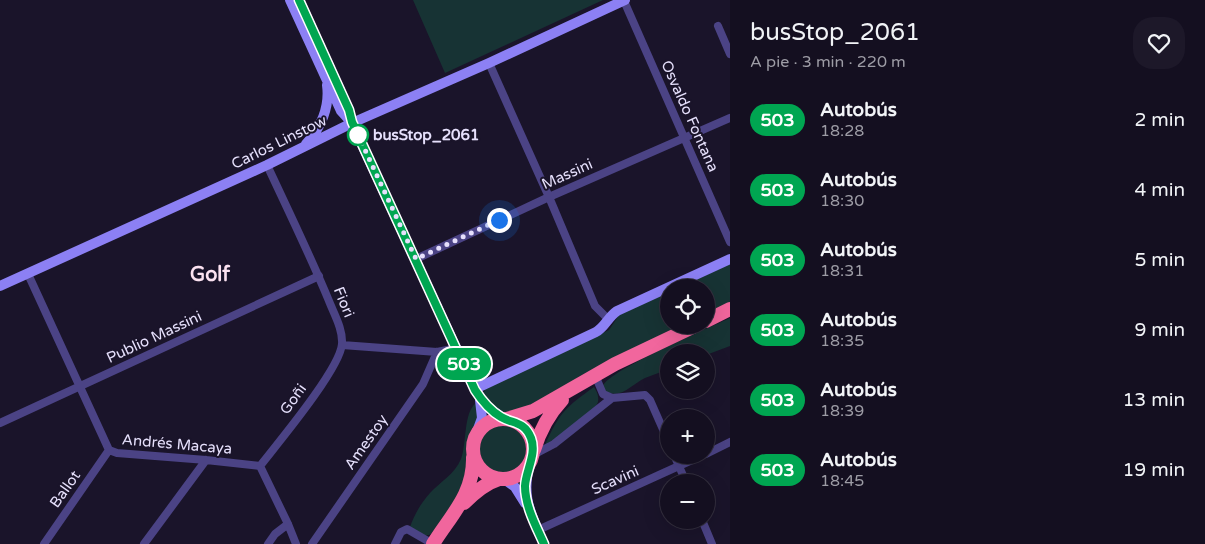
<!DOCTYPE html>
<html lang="es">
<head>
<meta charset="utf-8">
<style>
  :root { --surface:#140f20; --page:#1d1829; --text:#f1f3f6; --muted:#9d9ca5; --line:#332f3e }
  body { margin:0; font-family:"Varela Round",sans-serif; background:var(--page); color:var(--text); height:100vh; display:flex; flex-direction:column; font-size:19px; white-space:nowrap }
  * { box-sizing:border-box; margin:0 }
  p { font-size:16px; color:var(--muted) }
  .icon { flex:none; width:28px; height:28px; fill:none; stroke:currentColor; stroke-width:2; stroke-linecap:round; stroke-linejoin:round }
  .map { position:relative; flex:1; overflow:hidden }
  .panel { display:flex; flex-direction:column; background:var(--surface); width:475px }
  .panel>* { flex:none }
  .badge { padding:0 10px; border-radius:16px; font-size:18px; line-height:32px }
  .controls { position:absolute; left:660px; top:279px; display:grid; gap:10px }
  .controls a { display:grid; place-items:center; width:55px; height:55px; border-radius:50%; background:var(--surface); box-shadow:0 5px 20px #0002,0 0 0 1px var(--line); font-size:25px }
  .you { position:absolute; width:25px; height:25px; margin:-12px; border:4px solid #fff; border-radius:50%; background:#1a73e8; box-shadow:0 0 0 8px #1a73e833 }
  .map>.badge { position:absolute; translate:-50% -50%; box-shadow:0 0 0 2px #fff }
  .round { display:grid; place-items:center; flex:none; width:52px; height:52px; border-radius:20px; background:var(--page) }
  .summary { display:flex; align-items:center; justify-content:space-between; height:85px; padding:0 20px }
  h1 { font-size:24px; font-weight:600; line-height:38px }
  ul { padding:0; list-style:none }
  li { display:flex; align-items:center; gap:15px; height:70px; padding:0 20px }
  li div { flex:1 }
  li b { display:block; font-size:19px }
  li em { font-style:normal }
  li .badge { min-width:55px; font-weight:700; text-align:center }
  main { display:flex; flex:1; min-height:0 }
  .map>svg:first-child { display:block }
</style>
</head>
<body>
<main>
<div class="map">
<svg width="730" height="544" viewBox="0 0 730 544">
  <rect width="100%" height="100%" fill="#1a142a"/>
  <path fill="#173334" d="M413,0H603L445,73Z
    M730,264V303L706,315V288H678Z
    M669,292V325H685L591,370L578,377L567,388L513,413L500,412L491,407L483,395L485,389L490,385L609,330L619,315Z
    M730,318V346L706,355V352H669V369C661,372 653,375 645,378C632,384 621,400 605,391L603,386C609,370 709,328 730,318Z
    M594,387C597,392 599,396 598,402C595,413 556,438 545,445C559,413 566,407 594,387Z
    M476,403L480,418L470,442L467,471L457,498L431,534C424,538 417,531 410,527C414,515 421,503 430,493C440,482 455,474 461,459C467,444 463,413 476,403Z
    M477 449a26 26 0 1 1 52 0a26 26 0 1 1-52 0Z"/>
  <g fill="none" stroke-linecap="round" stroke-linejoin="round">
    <path stroke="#4b4385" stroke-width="8" d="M624,1L730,242
      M718,26L730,54
      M489,63L549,197L595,306L608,319
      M416,259L549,197L730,118
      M28,274L109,450L117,453L206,460L260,466L288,524L296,544
      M342,345L437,352L457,348
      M595,375L603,394L612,398L645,395L650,400L669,443
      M0,423L319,276
      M706,454L730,442
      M533,455L554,444L612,398
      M674,455L686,482
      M260,466C278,443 340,369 342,344C343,329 334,314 329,301C310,255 288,210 267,165
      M702,520L712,544
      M538,530L703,455
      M44,544L109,450
      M144,544L206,460
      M268,544L275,534L288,524
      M312,544L423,384L437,352
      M395,544L401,532L407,529L433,544"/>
    <path stroke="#8c80f4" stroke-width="10" d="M290,0L341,111L351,122
      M299,0L349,110L352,123L475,389L485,405L504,419
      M306,144C321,128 330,107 327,85
      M0,286L267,165L352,123L489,63L625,0
      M475,389L596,332C605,327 608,317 617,311L730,259
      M475,437L482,418L480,400
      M531,460C520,494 530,513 544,544
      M504,479L515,487L525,503"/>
    <path stroke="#f1669d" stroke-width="14" d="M706,321L730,309
      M507,419L533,411L615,364L697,325
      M473 449a30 30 0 1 1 60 0a30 30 0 1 1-60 0Z
      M534,450C540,430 548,415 562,400
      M464,503C474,493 486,483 499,479
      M433,544C451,515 474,494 473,457"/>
  </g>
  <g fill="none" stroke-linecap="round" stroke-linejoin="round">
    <defs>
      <path id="line" d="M299,0L349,110L352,122L475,390C482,401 489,410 501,417C513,424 524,421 531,438C537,454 526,470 525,486C525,506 536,526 544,544"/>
    </defs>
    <use href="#line" stroke="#fff" stroke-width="11"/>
    <use href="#line" stroke="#00a651" stroke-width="8"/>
    <path stroke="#e6e0fc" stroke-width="5" stroke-dasharray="0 9" d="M358,135L416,259L499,220"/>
  </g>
  <circle fill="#fff" stroke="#00a651" stroke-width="2.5" cx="358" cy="135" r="10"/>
  <g text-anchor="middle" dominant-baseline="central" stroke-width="4" stroke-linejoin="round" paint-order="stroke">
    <g font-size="15" fill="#e6e0fc" stroke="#1a142a">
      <text transform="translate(690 116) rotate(66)">Osvaldo Fontana</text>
      <text transform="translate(279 142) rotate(-26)">Carlos Linstow</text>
      <text transform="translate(567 174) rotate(-24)">Massini</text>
      <text transform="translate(344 302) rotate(68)">Fiori</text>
      <text transform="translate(154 337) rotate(-25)">Publio Massini</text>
      <text transform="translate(293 399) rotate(-54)">Goñi</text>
      <text transform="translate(366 442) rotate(-55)">Amestoy</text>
      <text transform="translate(177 444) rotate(5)">Andrés Macaya</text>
      <text transform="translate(615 480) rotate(-24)">Scavini</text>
      <text transform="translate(65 489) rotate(-55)">Ballot</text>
    </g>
    <g font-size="15" font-weight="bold" fill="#e6e0fc" stroke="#1a142a" text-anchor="start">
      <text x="373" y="135">busStop_2061</text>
    </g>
    <g font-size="20" font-weight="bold" fill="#fce2f1" stroke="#1a142a">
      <text x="210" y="275">Golf</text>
    </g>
  </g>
</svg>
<div class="controls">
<a><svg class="icon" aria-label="locate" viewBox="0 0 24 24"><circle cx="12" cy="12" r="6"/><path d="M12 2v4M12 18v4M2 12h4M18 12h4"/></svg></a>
<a><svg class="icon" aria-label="layers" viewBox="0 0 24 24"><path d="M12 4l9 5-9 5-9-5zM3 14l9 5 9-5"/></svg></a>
<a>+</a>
<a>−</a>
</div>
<div class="you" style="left:499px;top:220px"></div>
<b class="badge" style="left:464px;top:364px;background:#00a651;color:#fff">503</b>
</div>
<section class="panel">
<div class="summary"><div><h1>busStop_2061</h1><p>A pie · 3 min · 220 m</p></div><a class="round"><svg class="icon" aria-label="heart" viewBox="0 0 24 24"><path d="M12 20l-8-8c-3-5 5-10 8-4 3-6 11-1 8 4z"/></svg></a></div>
<ul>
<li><span class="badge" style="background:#00a651;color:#fff">503</span><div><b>Autobús</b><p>18:28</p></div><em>2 min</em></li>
<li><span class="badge" style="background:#00a651;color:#fff">503</span><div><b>Autobús</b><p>18:30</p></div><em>4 min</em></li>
<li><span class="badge" style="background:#00a651;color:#fff">503</span><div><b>Autobús</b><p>18:31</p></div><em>5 min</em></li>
<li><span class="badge" style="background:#00a651;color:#fff">503</span><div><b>Autobús</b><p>18:35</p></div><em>9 min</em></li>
<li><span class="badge" style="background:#00a651;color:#fff">503</span><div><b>Autobús</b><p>18:39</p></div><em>13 min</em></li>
<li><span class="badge" style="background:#00a651;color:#fff">503</span><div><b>Autobús</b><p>18:45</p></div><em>19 min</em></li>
</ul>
</section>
</main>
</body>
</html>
